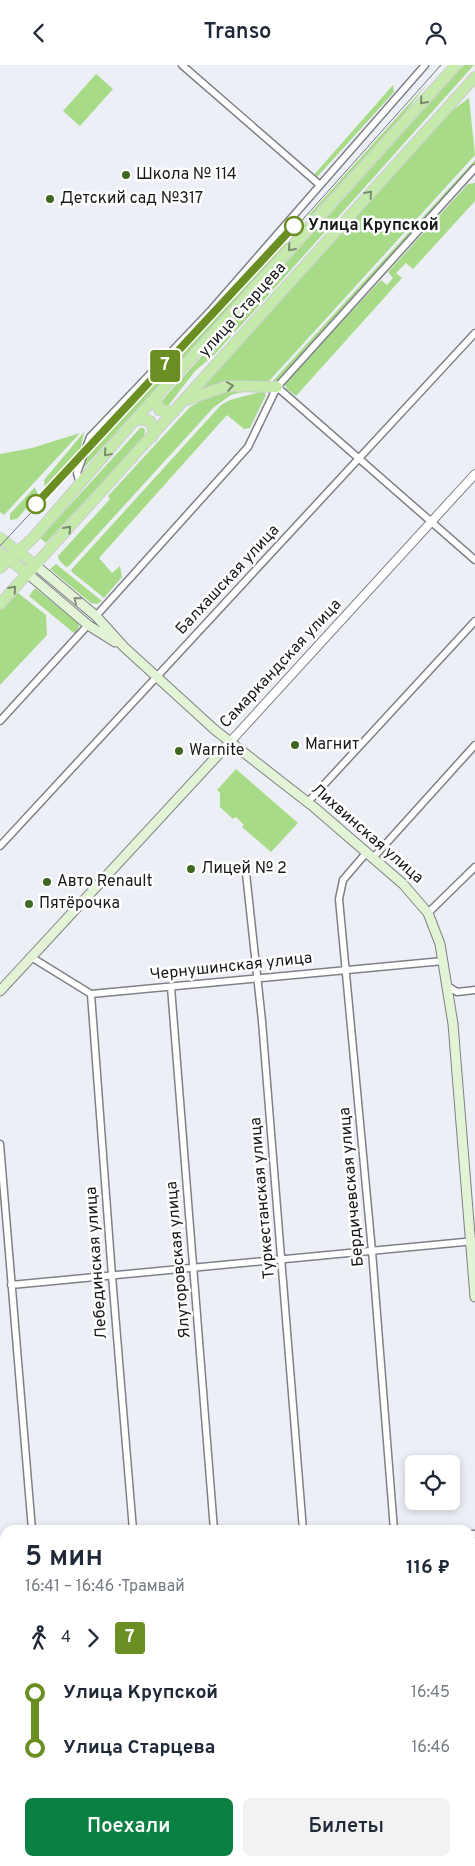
<!DOCTYPE html>
<html lang="ru">
<head>
<meta charset="utf-8">
<style>
  :root { --surface:#fff; --page:#f2f2f3; --text:#1f2937; --muted:#747a83; --accent:#0b8043 }
  body { margin:0; font-family:Overpass,sans-serif; background:var(--page); color:var(--text); height:100vh; display:flex; flex-direction:column; font-size:19px; white-space:nowrap }
  * { box-sizing:border-box; margin:0 }
  p { font-size:16px; color:var(--muted) }
  .icon { flex:none; width:28px; height:28px; fill:none; stroke:currentColor; stroke-width:2; stroke-linecap:round; stroke-linejoin:round }
  .map { position:relative; flex:1; overflow:hidden }
  .sheet { position:absolute; left:0px; top:1460px; width:475px; height:341px; display:flex; flex-direction:column; background:var(--surface); border-radius:15px 15px 0 0; box-shadow:0 2px 8px #0003 }
  .sheet>* { flex:none }
  .badge { padding:0 10px; border-radius:4px; font-size:18px; line-height:32px }
  .tools { position:absolute; left:405px; top:1390px; display:grid; gap:10px }
  .tools a { display:grid; place-items:center; width:55px; height:55px; border-radius:8px; background:var(--surface); box-shadow:0 2px 8px #0003; font-size:25px }
  .map>.badge { position:absolute; translate:-50% -50%; box-shadow:0 0 0 2px #fff }
  .legs { display:flex; align-items:center; gap:8px; height:55px; padding:0 25px; font-size:16px }
  .legs p { margin-inline-start:auto }
  .headline { display:flex; align-items:center; justify-content:space-between; height:85px; padding:0 25px }
  h1 { font-size:28px; font-weight:600; line-height:38px }
  .cta { display:flex; gap:10px; margin-top:auto; padding:10px 25px }
  .cta a { flex:1; height:58px; border-radius:8px; background:var(--accent); color:#fff; font-size:20px; font-weight:600; line-height:58px; text-align:center }
  .cta a+a { background:var(--page); color:var(--text) }
  ul { padding:0 25px; list-style:none }
  li { display:flex; align-items:center; gap:18px; height:55px; font-size:19px }
  li i { display:grid; place-items:center; width:8px; height:100%; margin:0 6px; background:currentColor }
  li i::after { content:''; width:12px; height:12px; margin:-6px; border:4px solid; border-radius:50%; background:var(--surface) }
  li p { margin-inline-start:auto }
  li:first-child i { background:linear-gradient(#0000 50%,currentColor 0) }
  li:last-child i { background:linear-gradient(currentColor 50%,#0000 0) }
  header { display:flex; justify-content:space-between; align-items:center; height:65px; padding:0 25px; background:var(--surface); font-size:22px; font-weight:600 }
  .map>svg:first-child { display:block }
</style>
</head>
<body>
<header><svg class="icon" aria-label="back" viewBox="0 0 24 24"><path d="M15 5l-7 7 7 7"/></svg>Transo<svg class="icon" aria-label="person" viewBox="0 0 24 24"><circle cx="12" cy="8" r="4"/><path d="M4 21q1-7 8-7t8 7"/></svg></header>
<div class="map">
<svg width="475" height="1801" viewBox="0 0 475 1801">
  <rect width="100%" height="100%" fill="#edeff6"/>
  <path fill="#a8db87" d="M464,0H474L256,244L214,290L195,306L168,341L162,340L164,333Z
    M96,9L113,24L80,61L63,46Z
    M428,18L404,49L308,154L306,153Z
    M393,20L394,27L318,111L312,112Z
    M469,33L475,90L271,314L265,319L231,317L201,325L450,47Z
    M475,95V99L276,317L270,319Z
    M475,118V136L413,204L406,198L396,208L402,213L296,331L287,324L285,320L291,311L381,215L387,220L393,213L388,207L468,119Z
    M284,176L287,179L82,405L88,391Z
    M254,324L231,330L213,343L69,501L66,502L59,495L58,491L110,434L108,431L190,342L220,325Z
    M263,326L266,330L250,363L244,364L227,350L99,493L112,508L120,501L122,512L104,533L72,507L71,505L221,340L230,335Z
    M141,362L145,364L144,372L46,478L40,473Z
    M84,367L79,392L47,426L45,424L44,415Z
    M80,368L4,450L0,447V389L32,383Z
    M35,422L38,430L34,436L32,434L29,437L30,439L17,454L10,455V449Z
    M56,499L102,536L97,539L91,538L50,504Z
    M35,523L78,558L79,562L75,569L29,531Z
    M17,527L46,550L47,570L0,620V545Z
    M236,704L298,758L271,787L242,762L244,760L236,752L233,754L220,742V728L217,725Z"/>
  <g fill="none" stroke-linecap="round" stroke-linejoin="round">
    <defs>
      <path id="minor" d="M182,0L320,120
        M277,322L475,495
        M80,419L77,408L90,372L212,244L425,0
        M96,551L248,382L277,322L475,103
        M0,656L88,560
        M308,737L475,556
        M0,781L475,268
        M367,787L343,815L339,834L372,1186L394,1465
        M373,793L475,680
        M245,799L262,956L303,1465
        M428,848L475,802
        M31,892L91,929L443,896
        M446,920L457,927L475,925
        M171,922L214,1465
        M91,929L112,1211L133,1465
        M0,1079L32,1465
        M11,1220L475,1176
        M470,1469H475
        M0,1504H5
        M470,1752H475
        M0,1790H5
        M68,1796V1801
        M158,1796V1801
        M240,1796L241,1801
        M330,1796V1801
        M419,1796L420,1801"/>
      <path id="tertiary" d="M230,677L475,409"/>
      <path id="secondary" d="M34,499L96,551L124,582L215,665L315,743L403,819L428,848L440,879L453,959L475,1232
        M27,508L88,560L115,577
        M0,926L230,677"/>
      <path id="primary" d="M156,331L159,345L174,347
        M186,335L227,321L277,322
        M133,357L140,354L150,356L154,366L152,372
        M0,473L34,499
        M0,488L27,508
        M0,503L33,473L133,357L456,0
        M0,539L475,12"/>
    </defs>
    <use href="#minor" stroke="#7f8187" stroke-width="9"/>
    <use href="#tertiary" stroke="#7f8187" stroke-width="10"/>
    <use href="#secondary" stroke="#7f8187" stroke-width="11"/>
    <use href="#primary" stroke="#cccdcd" stroke-width="12"/>
    <use href="#minor" stroke="#fff" stroke-width="6"/>
    <use href="#tertiary" stroke="#fff" stroke-width="8"/>
    <use href="#secondary" stroke="#e2f4d5" stroke-width="9"/>
    <use href="#primary" stroke="#c5eaac" stroke-width="10"/>
    <path stroke="#737579" stroke-width="1" d="M0,481L296,162L441,0"/>
  </g>
  <defs><path id="oneway-chevron" d="M-2-3.5L2.5 0L-2 3.5" fill="none" stroke-width="1.6" stroke-linecap="round" stroke-linejoin="round" transform="scale(1.25)"/></defs>
  <g stroke="#788c6b">
    <use href="#oneway-chevron" transform="translate(423 36) rotate(132)"/>
    <use href="#oneway-chevron" transform="translate(369 129) rotate(-48)"/>
    <use href="#oneway-chevron" transform="translate(291 183) rotate(132)"/>
    <use href="#oneway-chevron" transform="translate(230 321) rotate(-9)"/>
    <use href="#oneway-chevron" transform="translate(107 388) rotate(131)"/>
    <use href="#oneway-chevron" transform="translate(68 464) rotate(-48)"/>
    <use href="#oneway-chevron" transform="translate(13 524) rotate(-49)"/>
  </g>
  <use stroke="#889282" href="#oneway-chevron" transform="translate(77 535) rotate(-140)"/>
  <g fill="none" stroke-linecap="round" stroke-linejoin="round">
    <defs>
      <path id="line-1" d="M36,439L294,161"/>
    </defs>
    <use href="#line-1" stroke="#fff" stroke-width="11"/>
    <use href="#line-1" stroke="#6b8e23" stroke-width="8"/>
  </g>
  <g fill="#406722" stroke="#fff" stroke-width="2">
    <circle cx="126" cy="110" r="5"/>
    <circle cx="50" cy="134" r="5"/>
    <circle cx="295" cy="680" r="5"/>
    <circle cx="179" cy="686" r="5"/>
    <circle cx="191" cy="804" r="5"/>
    <circle cx="47" cy="817" r="5"/>
    <circle cx="29" cy="839" r="5"/>
  </g>
  <g fill="#fff" stroke="#6b8e23" stroke-width="2.5">
    <circle cx="294" cy="161" r="9"/>
    <circle cx="36" cy="439" r="9"/>
  </g>
  <g text-anchor="middle" dominant-baseline="central" stroke-width="5" stroke-linejoin="round" paint-order="stroke">
    <g font-size="16" fill="#191a1c" stroke="#fff" text-anchor="start">
      <text x="136" y="110">Школа № 114</text>
      <text x="60" y="134">Детский сад №317</text>
      <text x="305" y="680">Магнит</text>
      <text x="189" y="686">Warnite</text>
      <text x="201" y="804">Лицей № 2</text>
      <text x="57" y="817">Авто Renault</text>
      <text x="39" y="839">Пятёрочка</text>
    </g>
    <g font-size="16" font-weight="bold" fill="#191a1c" stroke="#fff" text-anchor="start">
      <text x="308" y="161">Улица Крупской</text>
    </g>
    <g font-size="16" fill="#191a1c" stroke="#fff">
      <text transform="translate(243 245) rotate(-48)">улица Старцева</text>
      <text transform="translate(228 515) rotate(-47)">Балхашская улица</text>
      <text transform="translate(281 599) rotate(-47)">Самаркандская улица</text>
      <text transform="translate(367 769) rotate(41)">Лихвинская улица</text>
      <text transform="translate(231 902) rotate(-6)">Чернушинская улица</text>
      <text transform="translate(352 1122) rotate(-95)">Бердичевская улица</text>
      <text transform="translate(263 1133) rotate(-95)">Туркестанская улица</text>
      <text transform="translate(179 1195) rotate(-95)">Ялуторовская улица</text>
      <text transform="translate(97 1198) rotate(-94)">Лебединская улица</text>
    </g>
  </g>
</svg>
<div class="tools">
<a><svg class="icon" aria-label="locate" viewBox="0 0 24 24"><circle cx="12" cy="12" r="6"/><path d="M12 2v4M12 18v4M2 12h4M18 12h4"/></svg></a>
</div>
<b class="badge" style="left:165px;top:301px;background:#6b8e23;color:#fff">7</b>
<section class="sheet">
<div class="headline"><div><h1>5 мин</h1><p>16:41 – 16:46 · Трамвай</p></div><b>116 ₽</b></div>
<div class="legs"><svg class="icon" aria-label="walk" viewBox="0 0 24 24"><circle cx="13" cy="4" r="2"/><path d="M13 8l-2 6 4 7M11 14l-3 7M7 12l3-4h3l4 4"/></svg>4<svg class="icon" aria-label="forward" viewBox="0 0 24 24"><path d="M9 5l7 7-7 7"/></svg><b class="badge" style="background:#6b8e23;color:#fff">7</b></div>
<ul>
<li><i style="color:#6b8e23"></i><b>Улица Крупской</b><p>16:45</p></li>
<li><i style="color:#6b8e23"></i><b>Улица Старцева</b><p>16:46</p></li>
</ul>
<div class="cta"><a>Поехали</a><a>Билеты</a></div>
</section>
</div>
</body>
</html>
